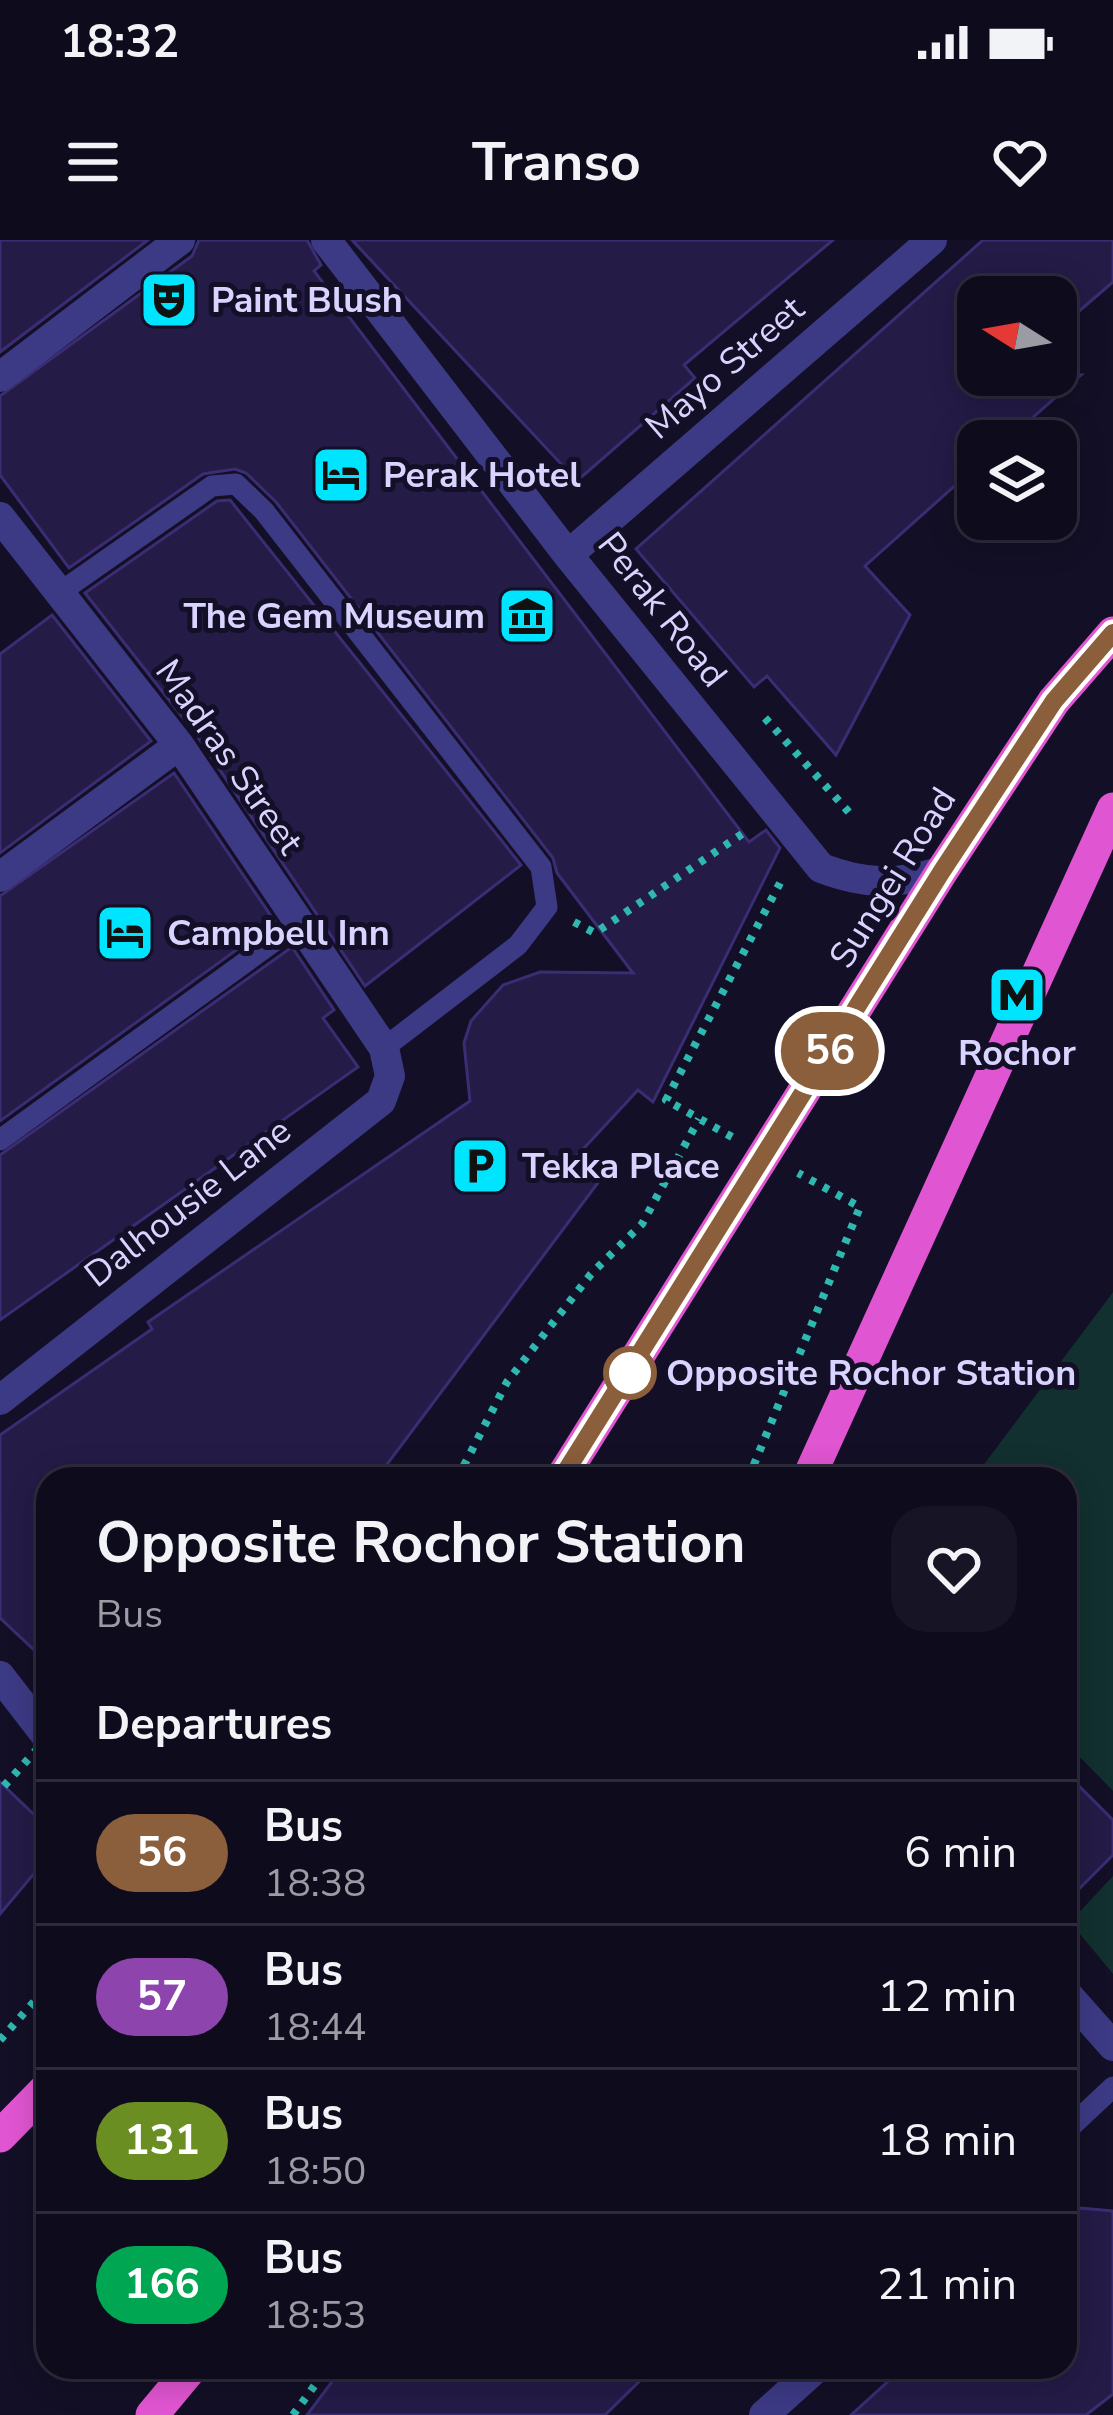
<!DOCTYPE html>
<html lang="en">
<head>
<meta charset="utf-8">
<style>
  :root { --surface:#0e0b1c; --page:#171425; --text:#f1f3f6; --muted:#9b9ba3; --line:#2e2b3b }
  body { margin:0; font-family:"Nunito Sans",sans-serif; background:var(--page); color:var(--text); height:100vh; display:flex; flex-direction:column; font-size:45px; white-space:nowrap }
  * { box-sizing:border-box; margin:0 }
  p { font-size:39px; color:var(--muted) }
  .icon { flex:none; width:66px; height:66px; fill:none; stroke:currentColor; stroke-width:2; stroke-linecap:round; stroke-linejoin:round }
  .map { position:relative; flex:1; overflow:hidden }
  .side { position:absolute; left:36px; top:1227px; width:1041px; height:912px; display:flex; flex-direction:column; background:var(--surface); border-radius:36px; box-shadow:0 6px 30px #0003,0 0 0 3px var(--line) }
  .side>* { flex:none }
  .badge { padding:0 24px; border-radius:39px; font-size:42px; line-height:78px }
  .needle { width:78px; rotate:281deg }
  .buttons { position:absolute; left:957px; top:36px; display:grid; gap:24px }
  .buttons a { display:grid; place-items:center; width:120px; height:120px; border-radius:24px; background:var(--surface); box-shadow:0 6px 30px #0003,0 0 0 3px var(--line); font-size:60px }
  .map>.badge { position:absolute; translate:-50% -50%; box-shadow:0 0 0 6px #fff }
  h2 { padding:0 60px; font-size:45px; line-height:108px }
  .round { display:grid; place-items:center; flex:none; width:126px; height:126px; border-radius:36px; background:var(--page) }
  .head { display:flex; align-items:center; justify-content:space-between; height:204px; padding:0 60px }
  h1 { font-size:57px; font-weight:700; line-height:90px }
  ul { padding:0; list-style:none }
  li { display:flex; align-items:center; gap:36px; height:144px; padding:0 60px; border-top:3px solid var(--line) }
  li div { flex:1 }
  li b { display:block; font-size:45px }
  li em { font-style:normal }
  li .badge { min-width:132px; font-weight:700; text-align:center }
  .status { display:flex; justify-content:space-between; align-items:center; height:84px; padding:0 60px; background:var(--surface); direction:ltr }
  .status svg { height:33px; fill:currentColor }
  header { display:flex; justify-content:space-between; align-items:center; height:156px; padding:0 60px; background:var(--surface); font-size:54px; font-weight:700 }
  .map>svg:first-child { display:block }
</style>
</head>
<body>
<div class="status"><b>18:32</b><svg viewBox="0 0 49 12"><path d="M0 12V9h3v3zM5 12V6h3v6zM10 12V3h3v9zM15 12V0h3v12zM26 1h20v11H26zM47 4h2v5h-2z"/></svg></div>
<header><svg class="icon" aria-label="menu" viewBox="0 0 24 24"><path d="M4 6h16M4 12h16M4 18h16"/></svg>Transo<svg class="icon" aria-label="heart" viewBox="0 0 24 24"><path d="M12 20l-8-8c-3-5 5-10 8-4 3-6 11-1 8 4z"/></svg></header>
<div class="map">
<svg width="1113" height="2175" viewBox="0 0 1113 2175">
  <rect width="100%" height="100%" fill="#130f26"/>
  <path fill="#12302f" d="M1113,1052V1551L1065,1502V1239H973Z
    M1113,1636V1734L1070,1682Z"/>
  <path fill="#241b47" stroke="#3b2d73" stroke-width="3" d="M0,0H148L0,112Z
    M199,0H307L321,25L314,31L749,602L766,590L780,608L653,862L638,850L573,920L600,940L376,1239H48V1423L0,1378V1195L152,1089L148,1082L470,861L464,803L471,781L503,745L540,732L633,733L557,633L553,618L276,262L246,233L235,229L203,234L69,328L0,235V156L192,16Z
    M352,0H833L684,125L695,138L577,241Z
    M983,0H1113V42L1056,91V57H978V135H1081L1006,201H978V225L865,326L910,375L836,515L767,436L754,447L636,309Z
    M230,260L521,625L365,746L195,493L85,353L217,261Z
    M52,375L151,501L0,613V414Z
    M174,533L275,682L0,881V656Z
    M292,707L334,770L323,778L358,827L0,1080V915Z
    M1065,1532L1113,1580V1615L1065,1663Z
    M0,1542L48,1588V1617L0,1674Z
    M1080,1968L1113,1971V2154L1086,2175H851L904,2127H1065V1982Z
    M343,2127H654L605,2175H307Z"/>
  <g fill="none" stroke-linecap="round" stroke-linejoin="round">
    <path stroke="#2fb8b0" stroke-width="8" stroke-dasharray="6 9" stroke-linecap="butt" d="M765,478L854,578
      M574,682L595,693L742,594
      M732,897L666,860L780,643
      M457,1239L507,1142L591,1034L642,984L699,879
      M748,1239L860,967L798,933
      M0,1800L48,1746
      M293,2175L328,2127"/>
    <path stroke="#3d3a85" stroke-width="21" d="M59,353L212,246L236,244L264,271L541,627L547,667L518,705L384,808
      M0,900L298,684
      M1065,1892L1113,1847"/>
    <path stroke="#3d3a85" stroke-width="30" d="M326,0L568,315L821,628C866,645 897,645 942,631
      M0,137L180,0
      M0,277L179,505L384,808L390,836L381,861L0,1160
      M568,315L932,0
      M0,637L179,505
      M0,1436L48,1498
      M1065,1752L1113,1806
      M764,2175L815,2129"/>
    <path stroke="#e055d1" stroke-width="33" d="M561,1239L942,631L1054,461L1113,393
      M808,1239L1113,569
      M0,1896L48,1847
      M152,2175L192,2127"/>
    <path stroke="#2fb8b0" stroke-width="8" stroke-dasharray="6 9" stroke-linecap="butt" d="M4,1546L48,1497"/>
  </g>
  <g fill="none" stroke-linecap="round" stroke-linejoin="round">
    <defs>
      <path id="line" d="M561,1239L942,631L1054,461L1113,393"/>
    </defs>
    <use href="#line" stroke="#fff" stroke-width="27"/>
    <use href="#line" stroke="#8b5e3c" stroke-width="18"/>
  </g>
  <defs>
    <symbol id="theatre-square" viewBox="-11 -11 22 22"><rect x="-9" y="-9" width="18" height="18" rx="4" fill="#00e5ff" stroke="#130f26"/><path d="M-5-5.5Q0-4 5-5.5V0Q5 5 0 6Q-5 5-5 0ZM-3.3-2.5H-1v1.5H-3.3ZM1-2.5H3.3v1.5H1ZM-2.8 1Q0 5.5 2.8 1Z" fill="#111"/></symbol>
    <symbol id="hotel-square" viewBox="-11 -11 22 22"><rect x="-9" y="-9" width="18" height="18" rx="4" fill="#00e5ff" stroke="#130f26"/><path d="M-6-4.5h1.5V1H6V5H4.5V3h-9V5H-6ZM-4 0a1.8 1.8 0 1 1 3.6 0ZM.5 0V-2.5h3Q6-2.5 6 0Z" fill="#111"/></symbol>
    <symbol id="museum-square" viewBox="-11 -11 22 22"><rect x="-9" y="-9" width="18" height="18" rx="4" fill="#00e5ff" stroke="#130f26"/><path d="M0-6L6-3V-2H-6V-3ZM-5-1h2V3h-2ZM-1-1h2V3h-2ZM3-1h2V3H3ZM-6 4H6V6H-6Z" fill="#111"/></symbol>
    <symbol id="metro-square" viewBox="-11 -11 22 22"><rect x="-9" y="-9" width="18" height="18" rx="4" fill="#00e5ff" stroke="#130f26"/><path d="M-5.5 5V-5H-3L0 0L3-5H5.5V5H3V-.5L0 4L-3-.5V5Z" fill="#111"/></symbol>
    <symbol id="parking-square" viewBox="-11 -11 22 22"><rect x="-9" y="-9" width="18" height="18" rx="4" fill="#00e5ff" stroke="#130f26"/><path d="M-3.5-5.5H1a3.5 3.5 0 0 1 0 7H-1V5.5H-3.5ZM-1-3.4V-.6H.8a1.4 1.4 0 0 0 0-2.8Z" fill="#111"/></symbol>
  </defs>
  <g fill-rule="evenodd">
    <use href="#theatre-square" x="136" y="27" width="66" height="66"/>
    <use href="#hotel-square" x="308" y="202" width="66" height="66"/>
    <use href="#museum-square" x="494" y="343" width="66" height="66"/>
    <use href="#hotel-square" x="92" y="660" width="66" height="66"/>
    <use href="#metro-square" x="984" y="722" width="66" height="66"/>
    <use href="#parking-square" x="447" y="893" width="66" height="66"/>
  </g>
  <circle fill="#fff" stroke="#8b5e3c" stroke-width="6" cx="630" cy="1133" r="24"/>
  <g text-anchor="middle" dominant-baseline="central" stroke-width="10" stroke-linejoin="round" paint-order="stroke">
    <g font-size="36" font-weight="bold" fill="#d9d4ff" stroke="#130f26" text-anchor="start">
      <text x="211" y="60">Paint Blush</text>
      <text x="383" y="235">Perak Hotel</text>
      <text x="485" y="376" text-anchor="end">The Gem Museum</text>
      <text x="167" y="693">Campbell Inn</text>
      <text x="1017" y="813" text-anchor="middle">Rochor</text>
      <text x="522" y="926">Tekka Place</text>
    </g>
    <g font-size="36" fill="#d9d4ff" stroke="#130f26">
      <text transform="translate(725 128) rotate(-41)">Mayo Street</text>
      <text transform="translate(662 370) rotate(52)">Perak Road</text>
      <text transform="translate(229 517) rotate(55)">Madras Street</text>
      <text transform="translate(893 638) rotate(-58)">Sungei Road</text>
      <text transform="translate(188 963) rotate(-38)">Dalhousie Lane</text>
    </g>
    <g font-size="36" font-weight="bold" fill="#d9d4ff" stroke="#130f26" text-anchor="start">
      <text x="666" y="1133">Opposite Rochor Station</text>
    </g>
  </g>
</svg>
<div class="buttons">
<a><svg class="needle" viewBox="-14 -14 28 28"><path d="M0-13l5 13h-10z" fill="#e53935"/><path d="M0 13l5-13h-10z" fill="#9b9ba3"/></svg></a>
<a><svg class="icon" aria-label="layers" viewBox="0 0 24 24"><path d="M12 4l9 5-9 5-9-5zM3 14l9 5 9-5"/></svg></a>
</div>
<b class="badge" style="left:830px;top:811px;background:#8b5e3c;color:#fff">56</b>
<section class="side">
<div class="head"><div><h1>Opposite Rochor Station</h1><p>Bus</p></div><a class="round"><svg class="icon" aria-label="heart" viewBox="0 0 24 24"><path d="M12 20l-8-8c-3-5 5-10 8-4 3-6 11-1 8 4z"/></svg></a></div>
<h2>Departures</h2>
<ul>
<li><span class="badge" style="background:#8b5e3c;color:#fff">56</span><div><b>Bus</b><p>18:38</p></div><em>6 min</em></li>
<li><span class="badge" style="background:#8e44ad;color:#fff">57</span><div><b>Bus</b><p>18:44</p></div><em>12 min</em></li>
<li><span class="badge" style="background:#6b8e23;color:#fff">131</span><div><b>Bus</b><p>18:50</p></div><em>18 min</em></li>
<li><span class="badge" style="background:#00a651;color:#fff">166</span><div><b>Bus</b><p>18:53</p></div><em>21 min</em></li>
</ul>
</section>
</div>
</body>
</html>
